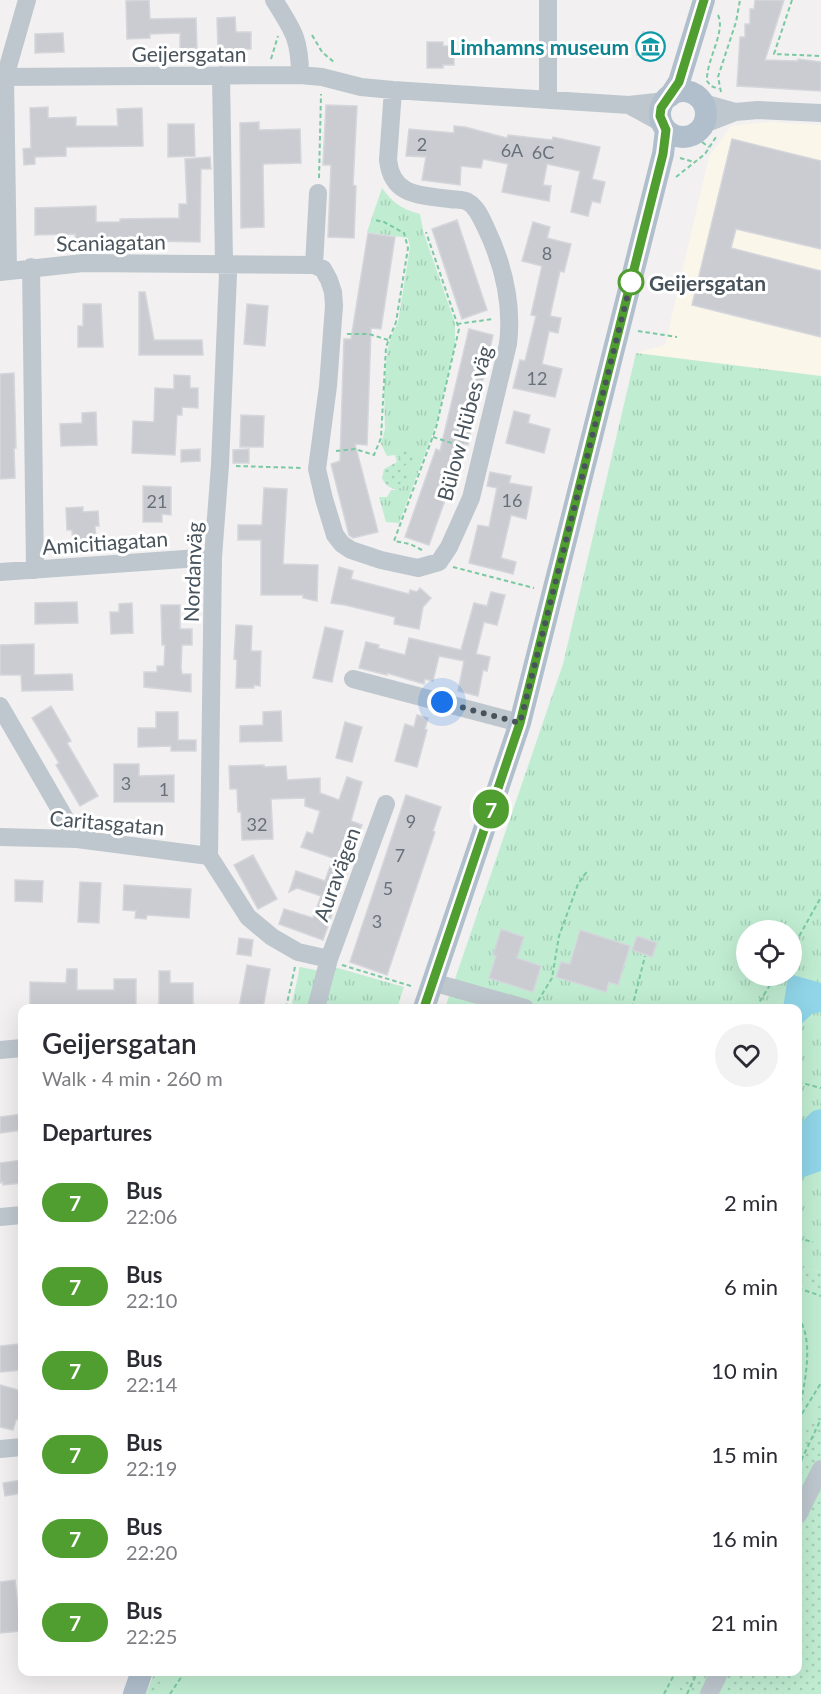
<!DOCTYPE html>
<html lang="en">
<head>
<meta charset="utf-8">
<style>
  :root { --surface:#fff; --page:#f2f2f3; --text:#2b2b33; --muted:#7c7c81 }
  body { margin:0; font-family:Lato,sans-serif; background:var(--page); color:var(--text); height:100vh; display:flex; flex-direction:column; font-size:22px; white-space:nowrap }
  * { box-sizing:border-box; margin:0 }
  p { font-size:20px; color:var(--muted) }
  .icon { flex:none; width:33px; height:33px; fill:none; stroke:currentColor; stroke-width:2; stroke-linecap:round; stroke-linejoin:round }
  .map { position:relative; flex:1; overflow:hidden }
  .drawer { position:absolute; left:18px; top:1004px; width:784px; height:672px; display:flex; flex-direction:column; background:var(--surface); border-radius:12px; box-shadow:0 6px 24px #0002 }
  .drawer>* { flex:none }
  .badge { padding:0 12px; border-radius:20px; font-size:21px; line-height:39px }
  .controls { position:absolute; left:736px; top:920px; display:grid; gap:12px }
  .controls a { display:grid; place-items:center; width:66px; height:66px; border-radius:50%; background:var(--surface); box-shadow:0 6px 24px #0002; font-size:30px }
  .you { position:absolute; width:30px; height:30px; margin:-15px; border:4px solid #fff; border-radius:50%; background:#1a73e8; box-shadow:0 0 0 9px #1a73e833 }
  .map>.badge { position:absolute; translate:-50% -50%; box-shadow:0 0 0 3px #fff }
  h2 { padding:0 24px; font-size:22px; line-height:54px }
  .round { display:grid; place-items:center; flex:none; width:63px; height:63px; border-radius:32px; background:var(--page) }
  .head { display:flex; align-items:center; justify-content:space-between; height:102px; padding:0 24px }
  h1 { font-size:28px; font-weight:600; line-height:45px }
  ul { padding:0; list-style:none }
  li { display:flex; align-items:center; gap:18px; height:84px; padding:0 24px }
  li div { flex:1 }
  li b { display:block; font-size:22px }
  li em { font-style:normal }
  li .badge { min-width:66px; font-weight:700; text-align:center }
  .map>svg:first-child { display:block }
</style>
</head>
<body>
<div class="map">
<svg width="821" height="1694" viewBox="0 0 821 1694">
  <defs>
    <pattern id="grass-tufts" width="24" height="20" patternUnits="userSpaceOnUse" patternTransform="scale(1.5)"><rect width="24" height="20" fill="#c0edd2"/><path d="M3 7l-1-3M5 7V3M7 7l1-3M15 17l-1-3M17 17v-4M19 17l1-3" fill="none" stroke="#a6cdb7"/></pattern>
    <pattern id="park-dots" width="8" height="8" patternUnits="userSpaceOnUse" patternTransform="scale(1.5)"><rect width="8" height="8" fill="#c0edd2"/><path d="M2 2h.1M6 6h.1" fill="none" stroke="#a6cdb7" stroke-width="1.8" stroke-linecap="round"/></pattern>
  </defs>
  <rect width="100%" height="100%" fill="#f2f0f0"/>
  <path fill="#fbf6ea" d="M770,122L821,125V376L636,353L665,345L709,157L731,126Z"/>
  <path fill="url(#grass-tufts)" fill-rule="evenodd" d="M382,188C393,203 402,209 420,214L424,234L455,323V346L437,422L399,523L386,522L379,497H387L391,490H395L404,467L416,460L397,462L395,455L387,456L381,444L385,429L384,390L387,352L390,339L398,322L410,247L408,238L367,232Z
    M636,353L821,376V1272L798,1267V1008H445L563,664ZM747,930H792V975H747Z
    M300,967L320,971L311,1008H291Z
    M334,967L404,987L397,1008H323Z"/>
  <path fill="url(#park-dots)" d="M406,448L414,454L413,457L416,460L410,468L406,465L404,467C418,485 392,500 382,478L384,469L397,462Z
    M798,1267L821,1272V1694H146L155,1671H798Z"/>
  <path fill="#c0edd2" d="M798,1281L821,1289V1401L798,1448Z
    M164,1671H688L677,1694H156Z"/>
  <path fill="#90d5e8" d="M793,975L821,983V1012L812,1014L798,1027V1008H783L788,976Z
    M821,1109V1171L798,1179V1125L813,1111Z"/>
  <path fill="#caccd2" stroke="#d4d6db" stroke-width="1.5" d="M149,0L150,19L196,18L197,48L180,49V33L150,34V38L127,39L126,1Z
    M755,0H784L765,60L798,61V59L821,62V91L737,86L740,37H745V24H750V9H754Z
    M235,17L236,32H251V49L218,50L217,18Z
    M643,32L662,36L656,60L637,55Z
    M63,33L64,52L35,53V34Z
    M427,42H443V46H454V65H443V68H427Z
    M326,105L357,106L353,185L356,186L354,238L328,237L331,165H323Z
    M48,107V118L76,117V126H118L117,109L142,108L143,146L66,147V156L35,157V164L24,165L23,149L31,148L30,108Z
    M259,122V130L300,129L301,163L263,164L264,227L241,228L240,123Z
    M168,124H194L195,156L168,157Z
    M454,126L465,127L507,138L508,135L552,140L553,137L600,147L592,179L605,182L600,203L592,201L588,216L571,212L580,171L547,164L543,185L551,186L549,201L502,192L508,164L483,159L481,168L461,166L460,185L422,180L426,157L406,156L409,129L454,133Z
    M732,139L821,161V249L736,229L731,248L821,271V337L692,305Z
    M210,157L211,169H201L200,242L150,241V244L76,243L75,234L35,235V208L96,206V222H120V219L179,218V204H187L185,159Z
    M457,220L487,310L462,319L432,229Z
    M533,222L550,227L547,238L571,244L564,272L560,271L550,316L561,318L558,333L549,331L542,364L562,369L555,397L513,388L520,360L525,361L536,316L531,315L542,266L522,261Z
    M368,233L395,237L381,329L371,328L367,445L355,444L378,532L353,538L349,535L331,464L340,461L344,339H351Z
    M139,292H145L154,340H202L203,355H139Z
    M83,304H101L103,347H78V326H83Z
    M247,304L268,306L265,346L244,344Z
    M469,329L493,335L468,445L465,444L429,545L405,537L436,449L440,451Z
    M14,373L16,448H14L15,478L0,479V374Z
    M174,375L190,376V388H198V408L182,407V415H177L175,455L132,453L133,421L154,422L155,388L174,389Z
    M514,411L530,415L528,423L550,429L544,453L506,443Z
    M96,412L97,445L61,446L60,424L82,423V413Z
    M241,415L264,416L263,447H240Z
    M200,449V461L181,462V450Z
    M249,449V463H233V450Z
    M490,472L511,476L509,483L532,487L526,519L511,515L501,558L516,562L513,574L469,563L478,525L489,527L497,488L487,486Z
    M143,486L171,487V515L162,514V522H143Z
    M264,488L287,489L283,564L318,565L317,601L303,598V595H261V540H238V525H262Z
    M83,507V512L98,511L99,526H95L96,541L73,543L72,530H67L66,508Z
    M339,567L353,571L351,579L409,594L410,590L417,592L420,588L431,598L423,607L419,629L394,624L395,617L345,605L331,603Z
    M491,592L505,595L497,625L484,622L476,654L490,657L487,671L483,670L478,696L458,691L464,661L439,656L433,681L425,679L424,684L387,673V675L359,668L366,642L379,645L378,648L405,655L409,638L461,650L474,603L487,606Z
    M77,602L78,623L35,624V603Z
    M132,603L133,633L111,634L110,612H119V604Z
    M161,605H180V629H192V645H182L181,667L182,674H191V692L144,687V672H157V666H164L165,645H162Z
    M236,625L252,626L251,651H261L260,686L254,685V688H236L237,660L234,659Z
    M325,627L343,631L332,682L313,678Z
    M34,644V675L72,674L73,690L22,691L21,675H0V645Z
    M51,706L71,741L67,743L98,796L80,806L56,765L59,763L32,718Z
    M281,711L282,741L240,742V726L263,725V712Z
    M156,712H178V740H196V751H171V746L138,747V728H156Z
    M417,715L428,718L425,729L427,730L417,767L395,761L405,724L414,727Z
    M345,722L362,727L352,762L336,758Z
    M114,764H139V776L174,775V802H114Z
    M264,765V767L286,766L287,780L320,778V793L339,800L347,777L362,782L351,821L362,825L358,835L360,836L323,940L279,924L284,909L313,918L321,896L297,888L289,892L296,871L325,881L333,858L301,847L307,832L313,834L320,811L305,806V798L271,799L273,839L242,840L241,812H238L237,789H230L229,766Z
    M406,795L441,807L433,831L435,832L387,975L350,962Z
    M253,855L277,899L258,909L234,865Z
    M15,880L43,881L42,902L15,901Z
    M80,882L101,883L99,923L78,922Z
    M124,885L191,889L189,918L147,915L146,919L135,918L136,911L123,910Z
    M501,929L524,937L517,958L541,966L533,992L489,978L496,956L493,955Z
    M580,930L630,946L618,985L609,982L606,992L556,977L561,962L570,964Z
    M637,936L657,943L652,957L632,950Z
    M239,938L253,940L251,956L237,954Z
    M247,965L270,969L263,1008H239Z
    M67,969H77V990H114V979H136V1008H30V982L66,983Z
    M159,971H170V983H193V1008H159Z
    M22,1114V1130L0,1133V1117Z
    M22,1160V1183L3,1185V1182L0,1183V1163Z
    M19,1344V1347H22V1370L0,1372V1346Z
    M0,1385L22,1391V1418L16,1420L13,1430L0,1427Z
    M22,1480V1493L5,1496L3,1483Z
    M15,1580L21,1631L0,1633V1582Z"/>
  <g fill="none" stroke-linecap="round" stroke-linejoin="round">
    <path stroke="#7ac9a3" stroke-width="2" stroke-dasharray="4.5 3" stroke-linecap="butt" d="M792,0L774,54L821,56
      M718,15C726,32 706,60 707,81L711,86L719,89
      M312,35L322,52L335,63
      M271,59L278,36
      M721,92L718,77L736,22L740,0
      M688,137L702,142L709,147
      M680,158L694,162
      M676,177L705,154L716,137
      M319,178L321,94
      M457,324L493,319
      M638,331L677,337
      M347,334H369L388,340
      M433,437L467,448
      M336,451L355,449L374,455L381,438L386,347L396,322L408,248L404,233L384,222L375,220
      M236,466L302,468
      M422,550L410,544L394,541L436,428L459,329L426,232
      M453,567L534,588
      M792,949L821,897
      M342,965L411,986
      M538,1001L552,978L559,936L578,884L588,870
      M286,1008L295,967
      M632,1008L645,956
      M756,1008L776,975
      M798,1082L821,1088
      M798,1238L813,1242
      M798,1288L821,1296
      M798,1317C816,1342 803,1389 798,1418
      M798,1420L821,1383
      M798,1467L821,1419
      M170,1694L182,1676L183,1671
      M664,1694L676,1671
      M687,1694L698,1671"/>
    <path stroke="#bec7ce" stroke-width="18" d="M274,0C293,30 300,39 300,75
      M221,75L224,263L228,274L220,465L213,557L209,856L248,917L272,937L298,952L329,959
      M0,77L300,75L322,77L361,87L393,90L629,105L665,101
      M548,99V0
      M703,103L735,112
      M629,105L662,123
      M704,124L735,112L758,110L821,113
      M314,265L318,193
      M31,267L35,570
      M8,271L5,77L27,0
      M0,272L83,263L314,265L323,269L329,280L333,292L334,306L328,386L317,469L324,499L335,535L342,544L351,550L381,560L418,568L439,562L449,547L471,498L508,344C513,303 504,266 486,228C482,220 477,207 468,202C463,199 456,200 450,199C421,195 392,197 388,160L393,90
      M0,572L213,557
      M353,679L520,723
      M0,706L77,839
      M0,837L77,839L209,856
      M432,982L525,1008
      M316,1008L329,959L386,804
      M0,1050L22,1048
      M0,1217L22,1215
      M0,1449L22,1447
      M798,1515L821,1469
      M709,1694L720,1671"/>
    <path stroke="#b1bfcd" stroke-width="22" d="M660 114a23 23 0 1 1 46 0a23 23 0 1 1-46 0Z
      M670,96L679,82L704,0
      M424,1008L520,723L663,154L666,130
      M134,1694L142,1671"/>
  </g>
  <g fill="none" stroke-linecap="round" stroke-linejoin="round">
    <defs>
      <path id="line" d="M424,1008L520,723L663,154L666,130L660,116L661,108L679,82L704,0"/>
    </defs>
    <use href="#line" stroke="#fff" stroke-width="14"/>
    <use href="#line" stroke="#509e2f" stroke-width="9"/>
    <path stroke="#48535c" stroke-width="6" stroke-dasharray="0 10.8" d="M442,702L520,723L631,282"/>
  </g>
  <defs>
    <symbol id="museum-ring" viewBox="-11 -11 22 22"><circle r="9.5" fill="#fff" stroke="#0f9aa8" stroke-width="1.5"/><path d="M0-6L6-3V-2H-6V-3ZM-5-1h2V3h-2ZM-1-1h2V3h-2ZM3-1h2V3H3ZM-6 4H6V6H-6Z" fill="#0f9aa8"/></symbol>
  </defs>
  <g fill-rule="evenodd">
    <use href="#museum-ring" x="634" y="30" width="33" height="33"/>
  </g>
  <circle fill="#fff" stroke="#509e2f" stroke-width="3" cx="631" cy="282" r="12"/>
  <g text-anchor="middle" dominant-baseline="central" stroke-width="6" stroke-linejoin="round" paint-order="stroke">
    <g font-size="18" fill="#68717a">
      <text x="422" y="144">2</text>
      <text x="512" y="150">6A</text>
      <text x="543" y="152">6C</text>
      <text x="547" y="253">8</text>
      <text x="537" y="378">12</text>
      <text x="512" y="500">16</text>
      <text x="157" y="501">21</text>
      <text x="126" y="783">3</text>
      <text x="164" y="789">1</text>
      <text x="411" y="821">9</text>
      <text x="257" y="824">32</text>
      <text x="400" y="855">7</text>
      <text x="388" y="888">5</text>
      <text x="377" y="921">3</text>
    </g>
    <g font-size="21" font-weight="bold" fill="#0d838f" stroke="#fff" text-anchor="end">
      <text x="629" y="46">Limhamns museum</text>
    </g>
    <g font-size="21" fill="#48535c" stroke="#fff">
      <text x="189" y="53">Geijersgatan</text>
      <text transform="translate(111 242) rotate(-1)">Scaniagatan</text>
      <text transform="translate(464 423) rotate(-75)">Bülow Hübes väg</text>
      <text transform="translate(105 542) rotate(-4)">Amicitiagatan</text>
      <text transform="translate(192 572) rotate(-88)">Nordanväg</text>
      <text transform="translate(107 822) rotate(5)">Caritasgatan</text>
      <text transform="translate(336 874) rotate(-70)">Auravägen</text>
    </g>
    <g font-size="21" font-weight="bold" fill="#48535c" stroke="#fff" text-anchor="start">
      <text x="649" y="282">Geijersgatan</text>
    </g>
  </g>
</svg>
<div class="controls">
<a><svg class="icon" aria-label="locate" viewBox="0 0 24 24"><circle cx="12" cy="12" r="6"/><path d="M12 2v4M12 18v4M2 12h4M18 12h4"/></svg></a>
</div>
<div class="you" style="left:442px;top:702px"></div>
<b class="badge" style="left:491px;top:809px;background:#509e2f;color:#fff">7</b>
<section class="drawer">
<div class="head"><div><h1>Geijersgatan</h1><p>Walk · 4 min · 260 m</p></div><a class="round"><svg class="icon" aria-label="heart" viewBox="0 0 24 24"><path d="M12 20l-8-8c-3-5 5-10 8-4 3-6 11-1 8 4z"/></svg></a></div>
<h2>Departures</h2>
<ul>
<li><span class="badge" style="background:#509e2f;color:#fff">7</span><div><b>Bus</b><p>22:06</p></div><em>2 min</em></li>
<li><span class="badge" style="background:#509e2f;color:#fff">7</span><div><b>Bus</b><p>22:10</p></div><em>6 min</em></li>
<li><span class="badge" style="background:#509e2f;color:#fff">7</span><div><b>Bus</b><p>22:14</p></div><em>10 min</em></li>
<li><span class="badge" style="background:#509e2f;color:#fff">7</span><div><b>Bus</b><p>22:19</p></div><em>15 min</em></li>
<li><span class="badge" style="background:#509e2f;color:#fff">7</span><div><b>Bus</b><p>22:20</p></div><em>16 min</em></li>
<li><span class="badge" style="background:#509e2f;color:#fff">7</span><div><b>Bus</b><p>22:25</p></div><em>21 min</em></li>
</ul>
</section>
</div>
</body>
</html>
